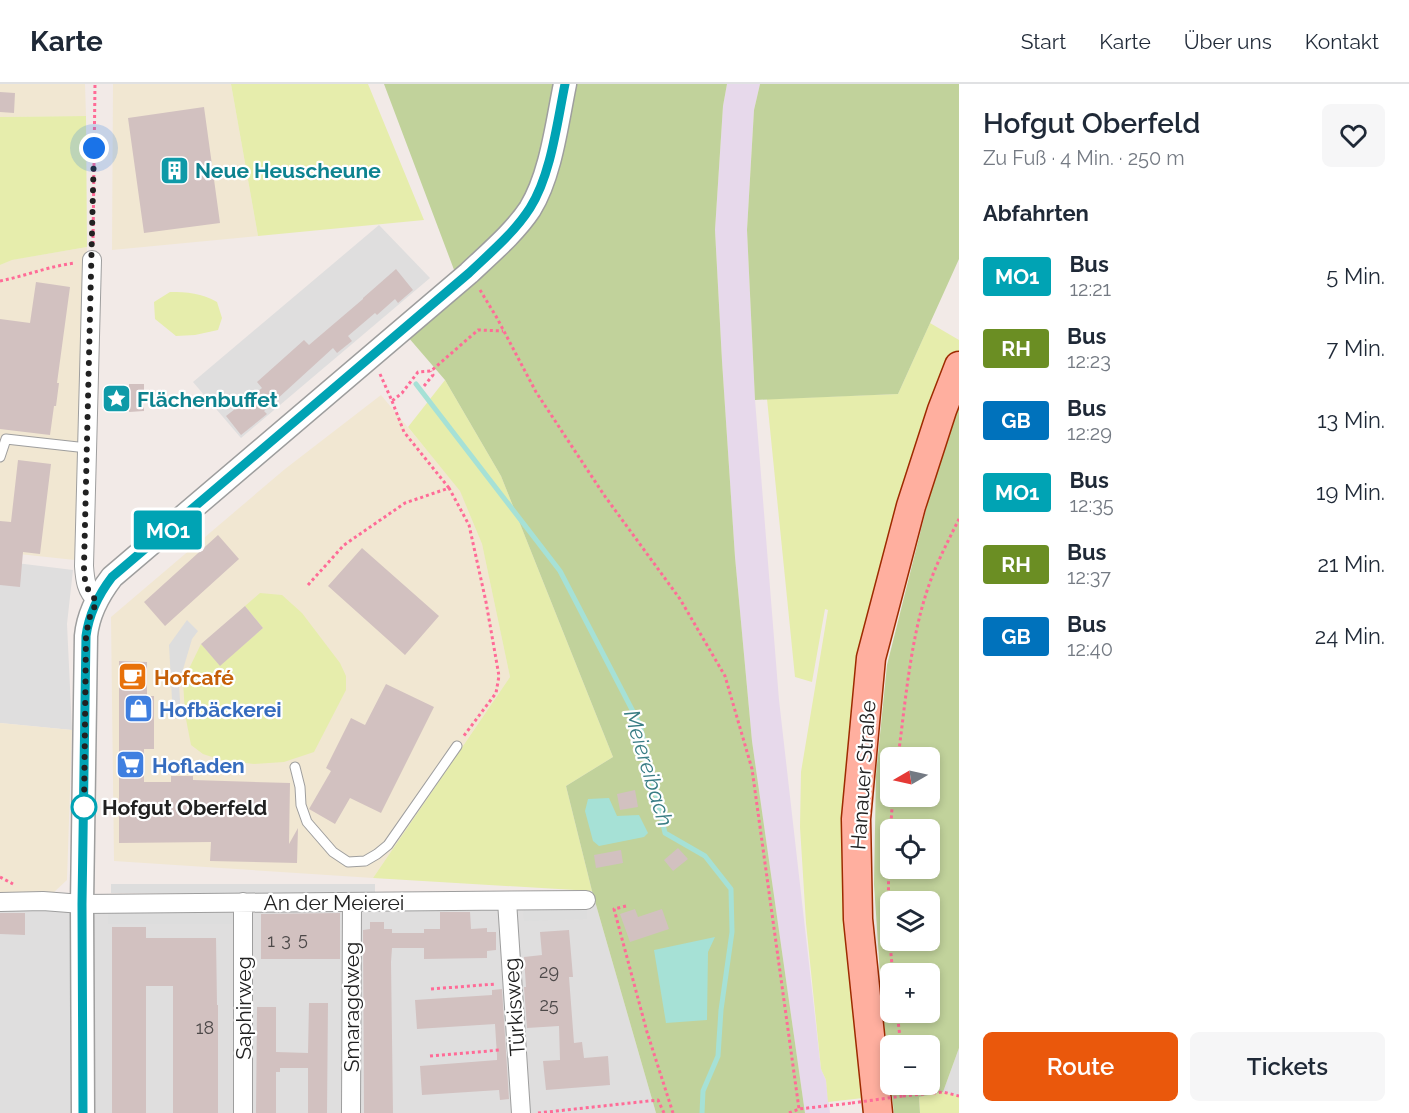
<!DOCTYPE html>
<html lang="de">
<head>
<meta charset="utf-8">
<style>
  :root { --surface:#fff; --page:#f6f6f7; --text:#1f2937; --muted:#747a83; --line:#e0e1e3; --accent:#ea580c }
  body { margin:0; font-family:Raleway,sans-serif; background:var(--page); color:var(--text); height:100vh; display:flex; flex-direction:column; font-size:22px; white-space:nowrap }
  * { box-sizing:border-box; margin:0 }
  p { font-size:20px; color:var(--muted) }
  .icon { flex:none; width:33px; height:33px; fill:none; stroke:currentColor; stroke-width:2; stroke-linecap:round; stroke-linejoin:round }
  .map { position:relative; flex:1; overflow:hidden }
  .sheet { display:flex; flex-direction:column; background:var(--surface); width:450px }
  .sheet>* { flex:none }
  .badge { padding:0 12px; border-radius:4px; font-size:21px; line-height:39px }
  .needle { width:39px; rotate:261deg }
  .tools { position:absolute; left:880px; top:663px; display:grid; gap:12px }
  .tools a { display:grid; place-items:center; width:60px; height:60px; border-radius:9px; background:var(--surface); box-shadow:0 3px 9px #0003; font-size:30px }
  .you { position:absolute; width:30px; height:30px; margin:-15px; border:4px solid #fff; border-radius:50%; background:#1a73e8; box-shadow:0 0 0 9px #1a73e833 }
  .map>.badge { position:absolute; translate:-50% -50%; box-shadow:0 0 0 3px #fff }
  h2 { padding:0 24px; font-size:22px; line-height:54px }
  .round { display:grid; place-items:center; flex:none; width:63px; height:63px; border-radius:9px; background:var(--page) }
  .head { display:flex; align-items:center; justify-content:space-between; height:102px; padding:0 24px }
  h1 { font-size:28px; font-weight:600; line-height:45px }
  .button { display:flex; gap:12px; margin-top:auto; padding:12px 24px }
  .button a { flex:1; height:69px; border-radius:9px; background:var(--accent); color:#fff; font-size:24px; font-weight:600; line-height:69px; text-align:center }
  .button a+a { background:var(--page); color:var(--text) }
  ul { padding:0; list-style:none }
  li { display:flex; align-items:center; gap:18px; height:72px; padding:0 24px }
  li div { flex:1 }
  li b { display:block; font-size:22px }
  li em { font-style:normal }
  li .badge { min-width:66px; font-weight:700; text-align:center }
  header { display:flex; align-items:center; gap:36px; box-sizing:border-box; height:84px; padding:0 30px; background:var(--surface); border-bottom:2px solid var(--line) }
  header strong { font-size:28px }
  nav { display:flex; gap:33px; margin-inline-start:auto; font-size:21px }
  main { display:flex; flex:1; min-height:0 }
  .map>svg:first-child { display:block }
</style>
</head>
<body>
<header>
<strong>Karte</strong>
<nav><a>Start</a><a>Karte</a><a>Über uns</a><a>Kontakt</a></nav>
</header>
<main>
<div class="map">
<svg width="959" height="1029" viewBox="0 0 959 1029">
  <rect width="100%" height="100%" fill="#f2eae7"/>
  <path fill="#dfdede" d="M379,141L430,194L241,354L193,298Z
    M0,477L73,486L67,540L72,646L0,639Z
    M592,807L656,1029H0V826L375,810Z
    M959,964V1012L943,1008Z"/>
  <path fill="#e7d9eb" d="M727,0H760L754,26L747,146L755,316L779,616L821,985L826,996L830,1029H805L752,657L735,473L722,277L715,146L723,22Z"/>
  <path fill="#f1e7d2" d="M0,0H85L86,32L0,33Z
    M113,0H231L258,152L112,166Z
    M87,163L75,476L0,468V181L11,176Z
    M381,311L460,406L482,460L510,593L373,794L114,777L111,533L285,385Z
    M0,639L72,646L67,796L53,809L0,811Z"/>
  <path fill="#e6edac" d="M231,0H368L424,136L258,152Z
    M86,32L87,163L12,176L0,181V33Z
    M170,208C187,208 202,209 217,218L222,234L218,246L195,251L176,252L155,235L154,218Z
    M930,239L959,256V267L910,396L860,588L863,1014L828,1018L826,996L821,985L806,839L800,743L801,688L828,526L825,525L812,598L795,593L767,315L898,310Z
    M445,296L501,392L613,673L566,702L592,807L373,794L510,593L482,460L460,407L408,343Z
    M260,509L282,511L302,529L340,579L346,592V606L314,668L284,678L254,680L221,676L203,670L191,661L185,630L183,597L201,560L220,581L263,544L245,522Z
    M943,1008L959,1012V1029H920L919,1013Z"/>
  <path fill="#c1d29b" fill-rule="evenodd" d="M384,0H727L723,22L715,146L722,277L735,473L752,657L805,1029H656L592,807L566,702L613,673L501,392L445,296L408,253L462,207Z
    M760,0H959V175L898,310L755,316L747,146L754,26Z
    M959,318V964L943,1008L919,1013L920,1029H894L882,920L874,800L876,691L887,581L928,418L920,394ZM891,674H930V712H891ZM891,746H930V784H891ZM891,818H930V856H891ZM891,890H930V928H891ZM891,962H930V1000H891Z"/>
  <path fill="#ddd" d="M187,536L198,547L192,555L179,599L181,635L173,634L169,561Z
    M111,800H375V810L111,809Z
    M587,823V835L524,837L523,825Z
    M108,829H235V840H108Z"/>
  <path fill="#a6e1d6" d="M609,714L617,732L639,731L648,749L644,753L599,762L593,757L585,727L588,715Z
    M715,853L708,868L707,936L666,939L654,866Z"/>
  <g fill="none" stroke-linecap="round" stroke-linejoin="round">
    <path stroke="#a6e1d6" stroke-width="5" d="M416,300L560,487L640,641L665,749L705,772L731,805L732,848L721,926L718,972L703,1007L702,1029"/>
  </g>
  <path fill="#d2c1c0" d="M0,8L15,9L14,29L0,28Z
    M204,23L220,139L144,149L128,34Z
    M396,185L413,206L398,219L395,215L377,231L375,229L348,252L352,257L337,269L333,264L264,327L267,330L241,351L226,332L262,304L257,298L304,256L309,261L363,215V214Z
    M36,198L70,203L57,299H59L56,322H54L50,351L0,345V235L30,239Z
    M129,300H144V327L129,328Z
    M18,376L51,380L40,470L23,468L20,503L0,501V437L11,438Z
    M218,451L239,475L165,542L144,518Z
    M362,464L439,532L405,571L328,502Z
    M245,522L263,544L220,582L201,560Z
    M119,577L147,578V612H154V665H144V698H171V692H193V696L290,699L289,760L298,744L297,779L210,777L211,758L119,759Z
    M386,600L434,623L381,729L350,714L335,740L309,725L331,687L326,684L351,634L365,641Z
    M635,706L638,723L620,726L617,710Z
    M678,764L688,775L673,787L664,776Z
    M621,766L623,779L596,784L594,771Z
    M635,825L638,833L662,825L669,845L630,858L620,830Z
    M440,828H470L471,845L487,844V848H496V866L487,867V874L424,875V864H392L391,878L393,1029H364L363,846L370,845V838H384V845H392V849H424V845H440Z
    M0,829H25V851L0,850Z
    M340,829V875H261V830Z
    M112,843H146V854H216L217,921H218V1029H173V902H146V1029H112Z
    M569,846L573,893H569L574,959L582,958L584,974L608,972L610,1001L546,1006L543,977L560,976L559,942L527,944L524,903H526L524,873L542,871L540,848Z
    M502,905L509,1015L500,1016L499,1006L422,1011L420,982L497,976V972L495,940L417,945L415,916L492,911V906Z
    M309,919H328L327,1029H308V984H280V988H276V1029H256L257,923H276V968L308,969Z"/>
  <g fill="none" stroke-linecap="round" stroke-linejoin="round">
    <defs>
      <path id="service" d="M0,373L6,355L87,364
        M295,683L300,703L301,721L307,738L333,768L348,778L365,777L377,770L388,761L457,662"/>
      <path id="minor" d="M92,176L84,482C85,496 86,507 97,517
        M507,817L521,1029
        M0,818L43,817L82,820L586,816
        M243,1029V818
        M351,1029L352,818"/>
      <path id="tertiary" d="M83,1029L82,820L86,552C88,530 99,510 112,493L469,189C490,169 514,149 530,125C551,91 557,39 565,0"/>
      <path id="primary" d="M878,1029L858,835L856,735L871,574L911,422L942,326L959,282"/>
    </defs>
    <use href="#service" stroke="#9e9e9e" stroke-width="11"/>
    <use href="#minor" stroke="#9e9e9e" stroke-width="20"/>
    <use href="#tertiary" stroke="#9e9e9e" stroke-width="25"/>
    <use href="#primary" stroke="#9e2b00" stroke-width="31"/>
    <path stroke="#ff6b97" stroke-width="3" stroke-dasharray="3 3" stroke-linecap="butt" d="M93,160L95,0
      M0,197C25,192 50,182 75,179
      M480,206L497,234L536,308L604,411L680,515L725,592L752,685L799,1025
      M380,290L392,317L402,309L418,288L431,287L478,246L503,247
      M424,302L433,291L431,287
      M392,317L404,348L449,404
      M308,501L344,461L405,419L449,404L469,441L486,518L499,592L496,609L463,653
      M898,674C905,621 910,560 926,510C934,484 947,459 959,435
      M0,793L13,800
      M626,822L614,825L647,948L673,1029
      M893,890C886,830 888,772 893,712
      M431,905L496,900
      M897,928L901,962
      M430,972L500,966
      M920,1000L931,1009
      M903,1012L943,1008L959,1012
      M538,1029L658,1016L664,1029
      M789,1029L799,1025L852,1019"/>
    <use href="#service" stroke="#fff" stroke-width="9"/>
    <use href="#minor" stroke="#fff" stroke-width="18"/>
    <use href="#tertiary" stroke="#fff" stroke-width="22"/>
    <use href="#primary" stroke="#ffaf9f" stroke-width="28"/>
    <path stroke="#ff6b97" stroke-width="3" stroke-dasharray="3 3" stroke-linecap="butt" d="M852,1019L903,1012"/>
  </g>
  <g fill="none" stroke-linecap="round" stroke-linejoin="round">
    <defs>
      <path id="line" d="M83,1029L82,820L86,552C89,530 99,510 112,493L469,189C490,169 514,149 530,124C551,91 557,39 565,0"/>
    </defs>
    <use href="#line" stroke="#fff" stroke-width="14"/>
    <use href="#line" stroke="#00a3b4" stroke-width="9"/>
    <path stroke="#212121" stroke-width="6" stroke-dasharray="0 10.8" d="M84,723V725L86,552L89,535L97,517C86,507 84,496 84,482L94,64"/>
  </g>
  <defs>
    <symbol id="building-square" viewBox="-11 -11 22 22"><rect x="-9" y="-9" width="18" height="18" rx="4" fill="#0f9aa8" stroke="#fff"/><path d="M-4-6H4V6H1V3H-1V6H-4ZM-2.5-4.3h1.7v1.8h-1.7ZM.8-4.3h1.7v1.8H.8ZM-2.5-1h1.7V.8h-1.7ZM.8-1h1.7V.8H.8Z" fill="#fff"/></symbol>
    <symbol id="sight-square" viewBox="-11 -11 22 22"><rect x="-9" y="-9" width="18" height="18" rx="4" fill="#0f9aa8" stroke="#fff"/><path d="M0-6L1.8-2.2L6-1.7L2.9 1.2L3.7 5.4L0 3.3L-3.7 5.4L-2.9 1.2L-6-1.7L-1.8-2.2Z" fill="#fff"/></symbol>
    <symbol id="cafe-square" viewBox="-11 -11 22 22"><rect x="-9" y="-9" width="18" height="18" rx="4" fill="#e8710a" stroke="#fff"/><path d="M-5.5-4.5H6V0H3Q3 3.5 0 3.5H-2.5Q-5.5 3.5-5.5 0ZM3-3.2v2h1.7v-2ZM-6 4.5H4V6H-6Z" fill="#fff"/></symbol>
    <symbol id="shop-square" viewBox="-11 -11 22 22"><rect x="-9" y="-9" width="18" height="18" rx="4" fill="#3f7fe0" stroke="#fff"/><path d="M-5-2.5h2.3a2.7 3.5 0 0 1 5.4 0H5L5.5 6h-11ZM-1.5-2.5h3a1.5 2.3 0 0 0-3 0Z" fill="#fff"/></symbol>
    <symbol id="supermarket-square" viewBox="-11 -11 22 22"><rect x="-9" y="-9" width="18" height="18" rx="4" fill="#3f7fe0" stroke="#fff"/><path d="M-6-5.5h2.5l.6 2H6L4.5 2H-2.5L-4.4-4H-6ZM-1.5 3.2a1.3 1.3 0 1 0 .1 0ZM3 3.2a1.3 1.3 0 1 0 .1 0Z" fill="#fff"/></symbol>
  </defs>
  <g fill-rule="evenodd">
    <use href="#building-square" x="158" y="70" width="33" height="33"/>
    <use href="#sight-square" x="100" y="298" width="33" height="33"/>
    <use href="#cafe-square" x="116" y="576" width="33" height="33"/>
    <use href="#shop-square" x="122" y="608" width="33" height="33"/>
    <use href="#supermarket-square" x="114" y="664" width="33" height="33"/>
  </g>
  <circle fill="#fff" stroke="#00a3b4" stroke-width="3" cx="84" cy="723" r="12"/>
  <g text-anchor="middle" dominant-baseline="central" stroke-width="4.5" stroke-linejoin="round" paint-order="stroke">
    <g font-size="18" fill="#4d4949">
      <text x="303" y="854">5</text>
      <text x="286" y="855">3</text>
      <text x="271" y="856">1</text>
      <text x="549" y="887">29</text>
      <text x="549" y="920">25</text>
      <text x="205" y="943">18</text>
    </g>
    <g font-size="21" font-weight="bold" fill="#0d838f" stroke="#fff" text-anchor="start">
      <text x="195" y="86">Neue Heuscheune</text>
      <text x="137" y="315">Flächenbuffet</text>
    </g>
    <g font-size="21" font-weight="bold" fill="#c56008" stroke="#fff" text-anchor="start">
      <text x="154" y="593">Hofcafé</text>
    </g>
    <g font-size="21" font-weight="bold" fill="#366cbe" stroke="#fff" text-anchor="start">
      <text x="159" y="625">Hofbäckerei</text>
      <text x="152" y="681">Hofladen</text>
    </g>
    <g font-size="21" fill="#212121" stroke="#fff">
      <text transform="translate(863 691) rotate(-86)">Hanauer Straße</text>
      <text x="334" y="818">An der Meierei</text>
      <text transform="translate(351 923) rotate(-90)">Smaragdweg</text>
      <text transform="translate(514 923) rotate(-94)">Türkisweg</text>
      <text transform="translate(243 924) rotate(-90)">Saphirweg</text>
    </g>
    <g font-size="21" font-weight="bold" fill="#212121" stroke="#fff" text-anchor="start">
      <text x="102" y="723">Hofgut Oberfeld</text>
    </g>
    <g font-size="22" font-style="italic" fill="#387d84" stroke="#fff">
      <text transform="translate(649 684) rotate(73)">Meiereibach</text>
    </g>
  </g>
</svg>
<div class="tools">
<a><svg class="needle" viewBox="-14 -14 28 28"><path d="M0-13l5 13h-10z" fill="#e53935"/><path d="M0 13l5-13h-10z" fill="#747a83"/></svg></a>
<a><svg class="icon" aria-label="locate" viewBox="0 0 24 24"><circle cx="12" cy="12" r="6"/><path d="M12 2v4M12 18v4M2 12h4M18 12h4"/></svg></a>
<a><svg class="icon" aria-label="layers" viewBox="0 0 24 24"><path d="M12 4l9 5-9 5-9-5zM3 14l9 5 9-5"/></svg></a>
<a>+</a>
<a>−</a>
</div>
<div class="you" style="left:94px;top:64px"></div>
<b class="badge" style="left:168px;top:446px;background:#00a3b4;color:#fff">MO1</b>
</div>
<section class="sheet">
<div class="head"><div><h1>Hofgut Oberfeld</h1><p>Zu Fuß · 4 Min. · 250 m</p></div><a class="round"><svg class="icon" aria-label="heart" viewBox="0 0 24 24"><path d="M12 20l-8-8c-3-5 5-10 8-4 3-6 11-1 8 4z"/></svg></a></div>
<h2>Abfahrten</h2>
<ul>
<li><span class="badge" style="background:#00a3b4;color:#fff">MO1</span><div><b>Bus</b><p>12:21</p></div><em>5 Min.</em></li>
<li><span class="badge" style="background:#6b8e23;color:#fff">RH</span><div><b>Bus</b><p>12:23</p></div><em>7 Min.</em></li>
<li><span class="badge" style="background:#0072bc;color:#fff">GB</span><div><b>Bus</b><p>12:29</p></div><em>13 Min.</em></li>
<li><span class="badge" style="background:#00a3b4;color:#fff">MO1</span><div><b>Bus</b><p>12:35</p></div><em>19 Min.</em></li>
<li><span class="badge" style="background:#6b8e23;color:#fff">RH</span><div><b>Bus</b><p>12:37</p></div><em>21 Min.</em></li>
<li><span class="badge" style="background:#0072bc;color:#fff">GB</span><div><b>Bus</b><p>12:40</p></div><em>24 Min.</em></li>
</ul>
<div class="button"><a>Route</a><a>Tickets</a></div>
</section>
</main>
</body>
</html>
